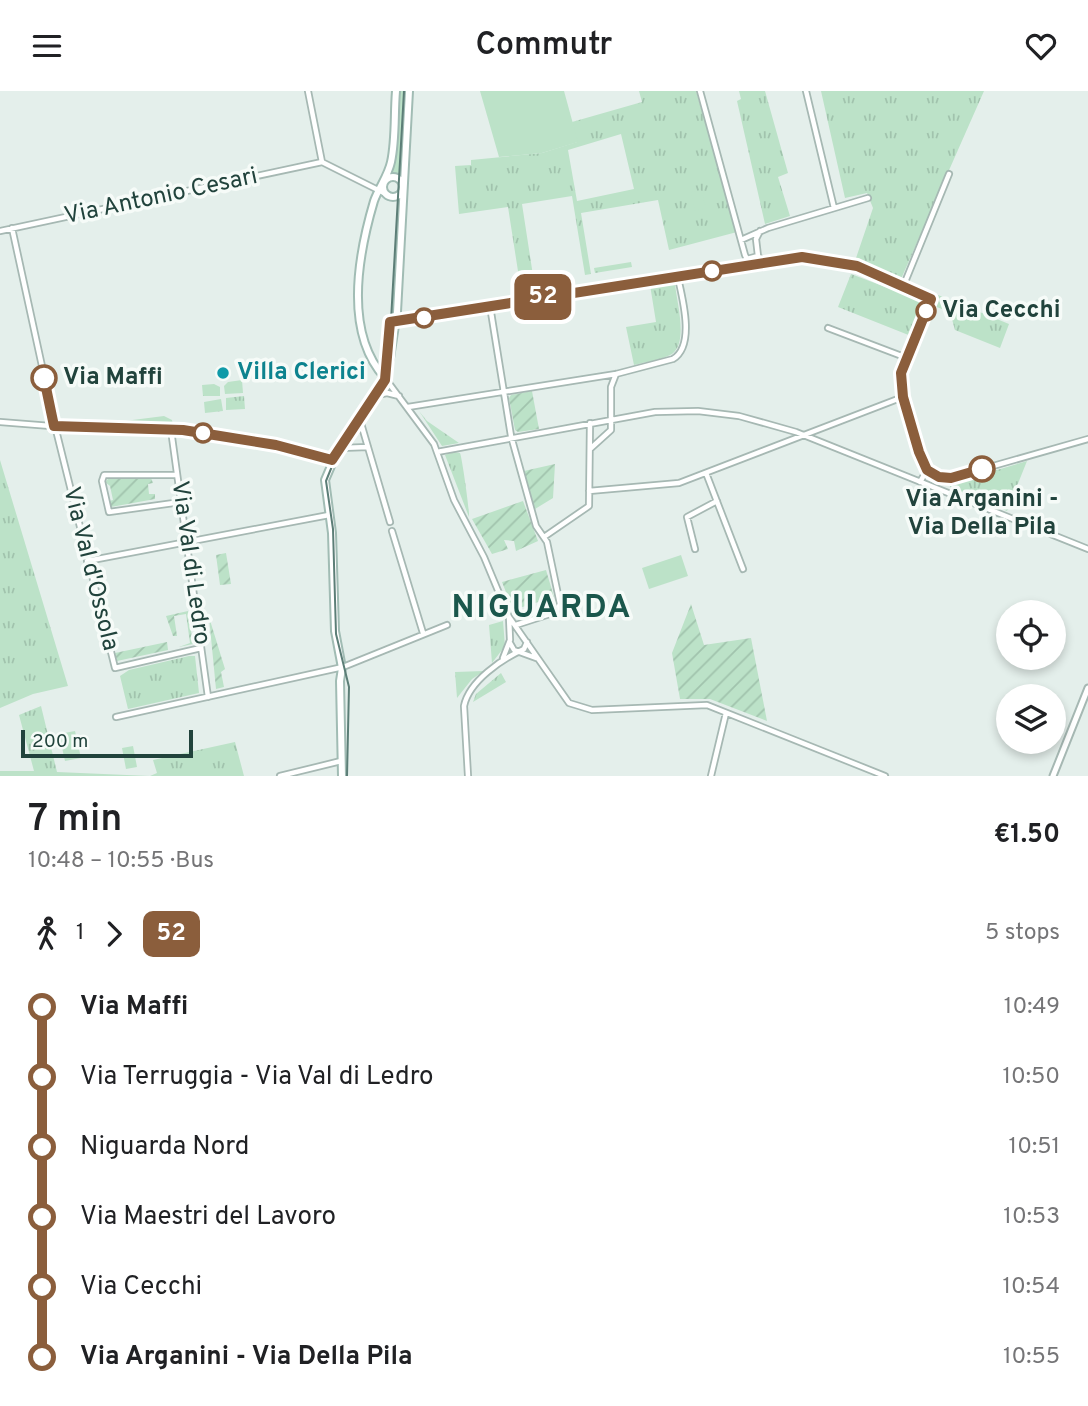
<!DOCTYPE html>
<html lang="en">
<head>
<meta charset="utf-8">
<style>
  :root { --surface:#fff; --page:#f6f6f6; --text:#202124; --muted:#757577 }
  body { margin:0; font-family:Overpass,sans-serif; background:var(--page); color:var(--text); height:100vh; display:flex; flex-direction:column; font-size:26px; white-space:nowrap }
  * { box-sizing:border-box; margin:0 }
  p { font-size:23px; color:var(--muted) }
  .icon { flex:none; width:38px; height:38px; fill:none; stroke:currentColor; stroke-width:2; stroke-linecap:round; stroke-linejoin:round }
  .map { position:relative; height:685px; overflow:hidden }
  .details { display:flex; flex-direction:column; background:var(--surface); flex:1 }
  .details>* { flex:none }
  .badge { padding:0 14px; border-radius:10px; font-size:24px; line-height:46px }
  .controls { position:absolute; left:996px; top:509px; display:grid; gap:14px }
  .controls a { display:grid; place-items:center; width:70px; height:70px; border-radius:50%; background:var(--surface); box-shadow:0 4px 10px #0003; font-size:35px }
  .scale { position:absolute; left:21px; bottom:18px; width:172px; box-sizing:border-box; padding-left:7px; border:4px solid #21433c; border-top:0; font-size:19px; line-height:24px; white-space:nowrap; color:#21433c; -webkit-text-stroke:5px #f6fbf8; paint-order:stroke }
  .map>.badge { position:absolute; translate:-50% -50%; box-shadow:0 0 0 4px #fff }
  .legs { display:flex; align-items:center; gap:10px; height:77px; padding:0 28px; font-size:23px }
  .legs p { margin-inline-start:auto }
  .overview { display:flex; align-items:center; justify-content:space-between; height:119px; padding:0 28px }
  h1 { font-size:38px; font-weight:600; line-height:52px }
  ul { padding:0 28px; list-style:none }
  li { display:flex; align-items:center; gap:24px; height:70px; font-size:26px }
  li i { display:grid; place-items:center; width:10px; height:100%; margin:0 9px; background:currentColor }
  li i::after { content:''; width:18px; height:18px; margin:-9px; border:5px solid; border-radius:50%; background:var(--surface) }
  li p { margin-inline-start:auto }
  li:first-child i { background:linear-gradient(#0000 50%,currentColor 0) }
  li:last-child i { background:linear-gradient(currentColor 50%,#0000 0) }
  header { display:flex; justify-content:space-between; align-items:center; height:91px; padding:0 28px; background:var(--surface); font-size:32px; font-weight:600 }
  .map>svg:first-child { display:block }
</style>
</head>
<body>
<header><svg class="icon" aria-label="menu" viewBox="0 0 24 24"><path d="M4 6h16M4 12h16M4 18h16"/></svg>Commutr<svg class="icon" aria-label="heart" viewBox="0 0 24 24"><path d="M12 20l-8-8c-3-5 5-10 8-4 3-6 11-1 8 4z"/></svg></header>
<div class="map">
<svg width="1088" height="685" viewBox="0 0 1088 685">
  <defs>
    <pattern id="grass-tufts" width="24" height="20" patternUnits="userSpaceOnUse" patternTransform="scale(1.75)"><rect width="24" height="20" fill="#bce2c8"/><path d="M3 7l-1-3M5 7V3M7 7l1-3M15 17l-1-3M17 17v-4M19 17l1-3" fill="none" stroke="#a1c3ad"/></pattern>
    <pattern id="garden-furrows" width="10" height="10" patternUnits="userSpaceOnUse" patternTransform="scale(1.75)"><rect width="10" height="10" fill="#bce2c8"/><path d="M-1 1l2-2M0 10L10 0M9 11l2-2" fill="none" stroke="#a1c3ad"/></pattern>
  </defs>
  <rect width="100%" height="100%" fill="#e4efeb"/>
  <path fill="url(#grass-tufts)" fill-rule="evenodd" d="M398,0H407L401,85L390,82Z
    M639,0H696L737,141L669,159L658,109L581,122L591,183L585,184L572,105L522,113L534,191L520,193L508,116L459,123L455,75L471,74V69L542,62L577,51L572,31L642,11ZM621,43L634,98L577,110L568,59Z
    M739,0H765L788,82L778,86L790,125L765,133L737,10L741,8Z
    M821,0H984L901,188L855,170L873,117L867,102L845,107Z
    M631,171L632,176L595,182L594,177Z
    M851,183L925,211L911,245L838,216Z
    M671,190L675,192C676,209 689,251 672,263C662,269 645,271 634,274L626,236L656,231L650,194Z
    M938,204L1009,233L1000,257L955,239L950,221L934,215Z
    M242,289L243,302L225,303L224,295L228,291Z
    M214,293L220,296V305H203L202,294Z
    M244,305L245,318L226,319V307Z
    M221,308L223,320L205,322L204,311Z
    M419,320L427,330L459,352L442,355Z
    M164,325L172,329L173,334L109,332Z
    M454,361L460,362C462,366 470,422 469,426L445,364Z
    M0,369L68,595L33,603L0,617Z
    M1027,370L1007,420L950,396V393Z
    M503,530L505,555L492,572L489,534Z
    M189,565H195L199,602L128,618L120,585L129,579Z
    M484,580L472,588L457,607L455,581Z
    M501,582L506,591L473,611L476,603Z
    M41,615L57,681L150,685L157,682L153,669L235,651L244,685H0V680H34L19,624Z"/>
  <path fill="url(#garden-furrows)" d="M532,300L539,338L518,341L515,339L509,307L511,304Z
    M555,373L553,407L535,418L524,380Z
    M109,387H151L153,392L148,393L149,403H155V408L111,416L109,410L113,409L110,395L105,391Z
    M523,410L538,450L516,460L514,450L504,449L508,458L492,463L472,428Z
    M226,462L231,493L220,494L216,464Z
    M546,479L554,506L513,519L502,491Z
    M691,513L704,554L751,547L767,630L710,608H680L672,562Z
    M188,520L193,553L179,556L190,552L186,523L174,525L177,545H173L166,525Z
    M209,526L225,578L221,581L224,596L216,598Z
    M167,551L168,559L117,570L115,562Z"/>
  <path fill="#bce2c8" d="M480,0H564L578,51L542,62L499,66Z
    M701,99L706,117L695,120L691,101Z
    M681,464L688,485L649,498L642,477Z
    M75,640L81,667L65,670L59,643Z
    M133,655L137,676L126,678L122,657Z"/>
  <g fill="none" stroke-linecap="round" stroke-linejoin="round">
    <defs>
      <path id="minor" d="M308,0L322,71
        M700,0L745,164
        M806,0L834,117
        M322,71L388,104
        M12,137L55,335L115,577L201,557
        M0,140L322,71
        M760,140L756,148L758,165L763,170
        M741,149L768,137L868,107
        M745,164L747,168L758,165
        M903,196L949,83
        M490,215L511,345L536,435L547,451L560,513L556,521L516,534
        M390,231L802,166L857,175L931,208C921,231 906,258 901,284C899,300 915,366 926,378C932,386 942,386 951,387L1088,348
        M828,237L907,267
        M385,287L434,353L454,409L484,466L509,526L569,612L592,619L707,614L885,685
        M377,304L387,302L399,305
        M408,316L616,283L673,268C695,255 683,209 678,187
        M360,329L390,431
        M0,331L76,337L183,339L277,354L332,369
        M171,339L208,606
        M341,357L368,356
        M590,358L611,339V296L616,283
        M437,361L655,321L698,320L739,325L796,341L1088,458
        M706,382L743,478
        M177,384H104L102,390L109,421L181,411
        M920,391L927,379
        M589,400L679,392L903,306
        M392,440L423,542
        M544,446L589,415L590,332
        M695,458L687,426L717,410
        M87,470L329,424
        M510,552L514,559L536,567
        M503,567L510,549L509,526
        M116,626L343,576L447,534
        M280,685L341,670
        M468,685L464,615C469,590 502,568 524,558L527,551
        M711,685L726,622"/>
      <path id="tertiary" d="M1053,685L1088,597"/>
      <path id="secondary" d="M383 96a10 10 0 1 1 20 0a10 10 0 1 1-20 0Z
        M385,287C344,242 358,164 374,110C379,96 388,85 391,71C396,48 394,23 396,0
        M342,685L340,590L342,577L335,540L332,442L325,389L337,361L380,299L390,267L397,221L409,0"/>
    </defs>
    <use href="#minor" stroke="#a6b8b3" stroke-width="8"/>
    <use href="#tertiary" stroke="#a6b8b3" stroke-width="9"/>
    <use href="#secondary" stroke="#a1bcb4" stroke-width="10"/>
    <use href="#minor" stroke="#fff" stroke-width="4.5"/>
    <use href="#tertiary" stroke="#fff" stroke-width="5"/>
    <use href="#secondary" stroke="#fff" stroke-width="6"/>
    <path stroke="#5c7e77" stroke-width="2" d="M347,685L349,596L336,543L333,438L326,390L337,363L381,300L388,282L404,0"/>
  </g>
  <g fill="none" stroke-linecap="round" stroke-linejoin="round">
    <defs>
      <path id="line-1" d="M44,287L54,335L183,339L276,354L332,369L385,289L390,231L802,166L857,175L931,208L901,282L903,306L919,361L927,379L939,386L951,387L982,378"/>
    </defs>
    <use href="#line-1" stroke="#fff" stroke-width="16"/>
    <use href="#line-1" stroke="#8b5e3c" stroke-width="10"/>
  </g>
  <g fill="#fff" stroke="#8b5e3c" stroke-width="3.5">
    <circle cx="712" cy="180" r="9"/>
    <circle cx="926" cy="220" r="9"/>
    <circle cx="424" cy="227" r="9"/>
    <circle cx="44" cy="287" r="12"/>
    <circle cx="203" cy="342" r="9"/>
    <circle cx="982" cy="378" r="12"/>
  </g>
  <circle fill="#0f9aa8" stroke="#f6fbf8" stroke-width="2.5" cx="223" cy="282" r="7"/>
  <g text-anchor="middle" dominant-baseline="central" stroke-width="7" stroke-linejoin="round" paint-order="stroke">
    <g font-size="24" fill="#21433c" stroke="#f6fbf8">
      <text transform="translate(161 106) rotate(-12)">Via Antonio Cesari</text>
      <text transform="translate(190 472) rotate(82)">Via Val di Ledro</text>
      <text transform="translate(90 478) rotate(76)">Via Val d'Ossola</text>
    </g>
    <g font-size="24" font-weight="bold" fill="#21433c" stroke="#f6fbf8" text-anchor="start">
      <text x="942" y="220">Via Cecchi</text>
      <text x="63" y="287">Via Maffi</text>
      <text x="982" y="409" text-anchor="middle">Via Arganini -<tspan x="982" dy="28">Via Della Pila</tspan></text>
    </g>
    <g font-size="24" font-weight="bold" fill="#0d838f" stroke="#f6fbf8" text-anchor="start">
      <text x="237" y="282">Villa Clerici</text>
    </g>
    <g font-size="32" font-weight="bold" letter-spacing="2" fill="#1b574c" stroke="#f6fbf8">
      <text x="542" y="518">NIGUARDA</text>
    </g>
  </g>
</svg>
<div class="controls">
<a><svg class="icon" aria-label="locate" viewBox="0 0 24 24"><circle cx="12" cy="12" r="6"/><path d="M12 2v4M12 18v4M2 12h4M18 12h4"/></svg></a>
<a><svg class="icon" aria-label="layers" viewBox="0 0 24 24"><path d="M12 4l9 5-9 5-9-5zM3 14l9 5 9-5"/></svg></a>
</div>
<div class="scale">200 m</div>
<b class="badge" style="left:543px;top:206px;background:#8b5e3c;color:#fff">52</b>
</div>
<section class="details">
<div class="overview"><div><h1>7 min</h1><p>10:48 – 10:55 · Bus</p></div><b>€1.50</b></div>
<div class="legs"><svg class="icon" aria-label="walk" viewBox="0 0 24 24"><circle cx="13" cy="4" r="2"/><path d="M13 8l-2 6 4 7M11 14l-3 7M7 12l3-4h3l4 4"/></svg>1<svg class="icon" aria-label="forward" viewBox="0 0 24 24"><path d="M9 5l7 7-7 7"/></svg><b class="badge" style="background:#8b5e3c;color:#fff">52</b><p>5 stops</p></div>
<ul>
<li><i style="color:#8b5e3c"></i><b>Via Maffi</b><p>10:49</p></li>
<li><i style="color:#8b5e3c"></i><span>Via Terruggia - Via Val di Ledro</span><p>10:50</p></li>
<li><i style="color:#8b5e3c"></i><span>Niguarda Nord</span><p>10:51</p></li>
<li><i style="color:#8b5e3c"></i><span>Via Maestri del Lavoro</span><p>10:53</p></li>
<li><i style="color:#8b5e3c"></i><span>Via Cecchi</span><p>10:54</p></li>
<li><i style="color:#8b5e3c"></i><b>Via Arganini - Via Della Pila</b><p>10:55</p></li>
</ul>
</section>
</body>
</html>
